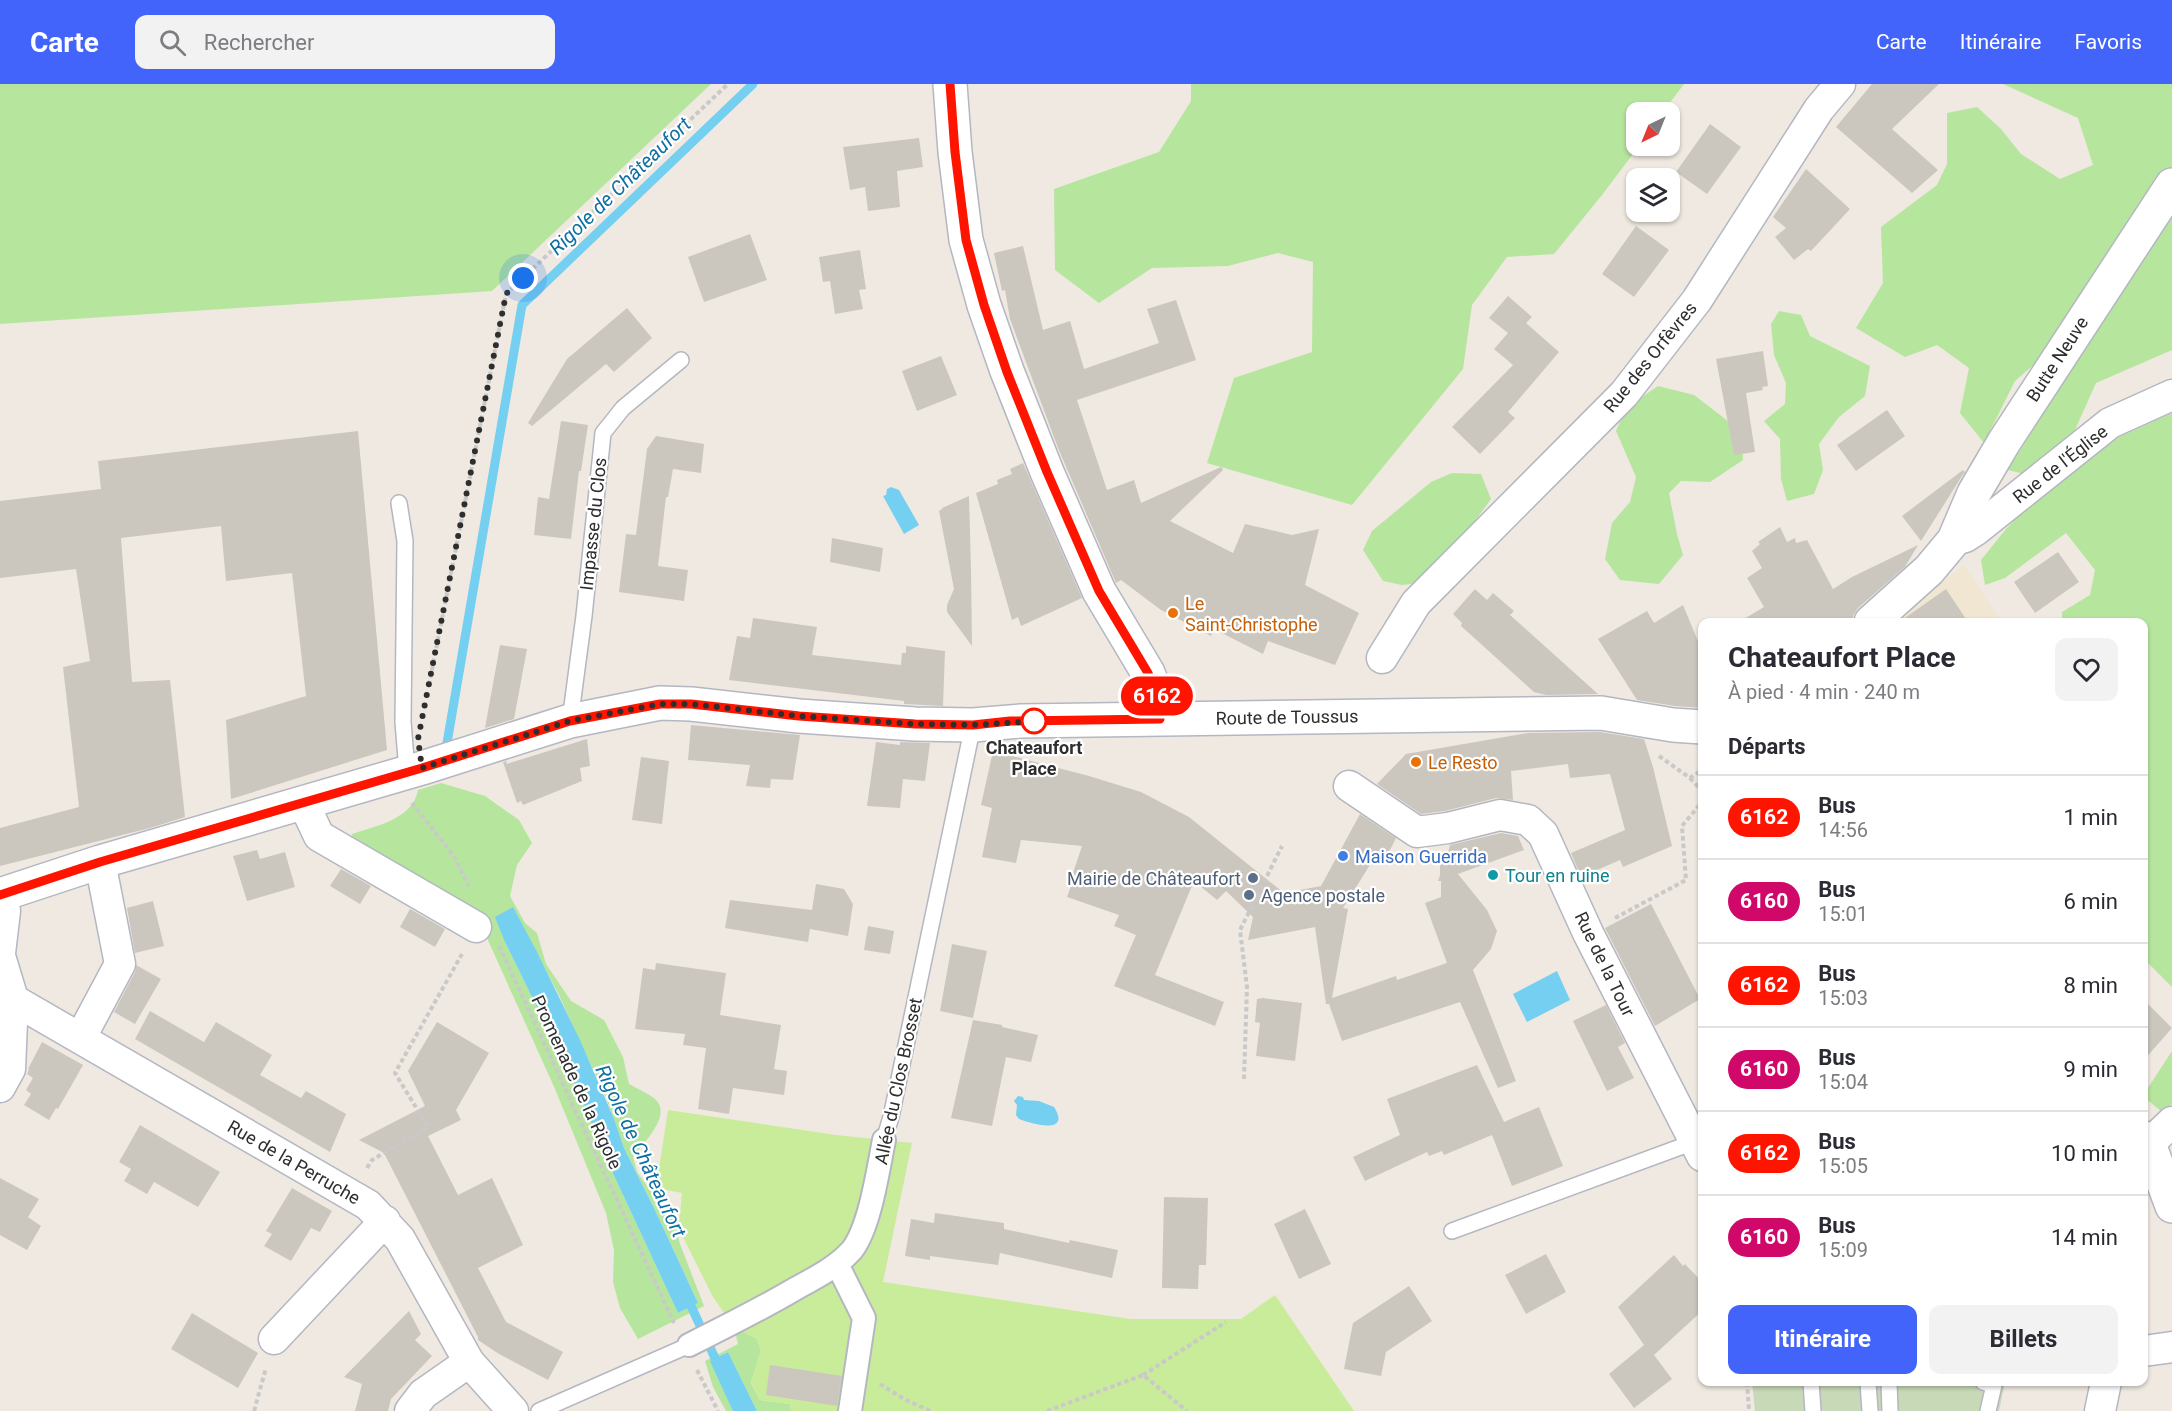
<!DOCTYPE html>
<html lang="fr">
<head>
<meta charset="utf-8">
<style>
  :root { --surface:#fff; --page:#f2f2f3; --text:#2b2b33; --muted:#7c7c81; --line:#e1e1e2; --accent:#4264fb }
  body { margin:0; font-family:Roboto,sans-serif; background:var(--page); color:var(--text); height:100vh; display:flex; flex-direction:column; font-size:22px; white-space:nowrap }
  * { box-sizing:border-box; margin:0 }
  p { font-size:20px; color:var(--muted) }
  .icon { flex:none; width:33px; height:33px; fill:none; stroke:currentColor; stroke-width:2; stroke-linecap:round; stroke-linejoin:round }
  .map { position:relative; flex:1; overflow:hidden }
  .drawer { position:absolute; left:1698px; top:534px; width:450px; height:768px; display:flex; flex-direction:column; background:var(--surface); border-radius:12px; box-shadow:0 2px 4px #0004 }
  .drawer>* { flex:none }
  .badge { padding:0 12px; border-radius:20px; font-size:21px; line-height:39px }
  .needle { width:39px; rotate:223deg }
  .buttons { position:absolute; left:1626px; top:18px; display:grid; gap:12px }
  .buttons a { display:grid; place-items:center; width:54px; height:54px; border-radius:12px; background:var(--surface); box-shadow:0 2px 4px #0004; font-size:30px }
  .you { position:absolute; width:30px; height:30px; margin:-15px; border:4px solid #fff; border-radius:50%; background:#1a73e8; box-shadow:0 0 0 9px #1a73e833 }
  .map>.badge { position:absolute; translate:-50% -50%; box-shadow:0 0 0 3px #fff }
  h2 { padding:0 30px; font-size:22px; line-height:54px }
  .round { display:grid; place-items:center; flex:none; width:63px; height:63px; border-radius:12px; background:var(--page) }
  .headline { display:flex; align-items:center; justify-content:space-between; height:102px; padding:0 30px }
  h1 { font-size:28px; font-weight:700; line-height:45px }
  .action { display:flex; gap:12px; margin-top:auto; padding:12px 30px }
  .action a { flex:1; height:69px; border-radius:12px; background:var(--accent); color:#fff; font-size:24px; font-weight:700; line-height:69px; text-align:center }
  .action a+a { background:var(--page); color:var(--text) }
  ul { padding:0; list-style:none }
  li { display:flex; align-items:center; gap:18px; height:84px; padding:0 30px; border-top:2px solid var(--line) }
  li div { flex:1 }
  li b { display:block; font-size:22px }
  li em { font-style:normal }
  li .badge { min-width:66px; font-weight:700; text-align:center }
  header { display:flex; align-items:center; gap:36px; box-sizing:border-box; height:84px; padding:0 30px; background:var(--accent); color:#fff }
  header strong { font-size:28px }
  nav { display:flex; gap:33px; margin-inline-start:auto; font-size:21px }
  .search { width:420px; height:54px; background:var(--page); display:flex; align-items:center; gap:15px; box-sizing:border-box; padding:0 21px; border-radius:12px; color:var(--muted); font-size:22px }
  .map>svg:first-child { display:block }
</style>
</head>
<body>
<header>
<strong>Carte</strong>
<div class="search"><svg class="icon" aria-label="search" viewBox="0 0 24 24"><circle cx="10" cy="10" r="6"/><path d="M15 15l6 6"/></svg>Rechercher</div>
<nav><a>Carte</a><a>Itinéraire</a><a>Favoris</a></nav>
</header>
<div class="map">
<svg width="2172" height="1327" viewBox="0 0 2172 1327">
  <rect width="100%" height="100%" fill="#efe9e1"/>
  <path fill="#f0e6d1" d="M1964,481L2001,538H1892Z"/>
  <path fill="#b6e59e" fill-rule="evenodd" d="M0,0H711L492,207L0,240Z
    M1191,0H1684L1663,28H1636V62H1639L1602,111L1554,170L1507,173L1472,221L1463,285L1352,421L1207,379L1234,294L1312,268L1313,178L1278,169L1228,182L1152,184L1099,219L1055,186L1054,105L1159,68L1191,17Z
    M2003,0H2172V85L2046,270L2015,297L1984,359L1960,329L1969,284L1937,261L1905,273L1856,244L1883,199L1881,143L1937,101L1947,80V29L1977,23L2001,45L2021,70L2060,95L2093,81L2078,34Z
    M2172,127V266L2096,299L2074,348L2024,390L2008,386L2121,203Z
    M1779,227L1801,231L1810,252L1870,282L1865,312L1839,333L1819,360L1823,386L1814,410L1787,417L1781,395L1780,355L1764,337L1785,320L1786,299L1774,271L1771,240Z
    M1658,302L1694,311L1741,347L1743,376L1710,398L1681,397L1669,409L1677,450L1683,471L1659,500L1620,496L1605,475L1612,439L1630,418L1636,393L1616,347L1626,324Z
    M2172,329V903L2144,875V538H2062V528L2090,511L2095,486L2066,449L2005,494L1985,501L1981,476L2006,445L2049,400L2121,352Z
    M1452,389L1481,390L1491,415L1456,463L1419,499L1402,501L1383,497L1363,466L1372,447L1431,398Z
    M441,699L485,712L519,736L532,759L517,781L510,812L525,839L537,849L546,880L571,917L604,936L623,973L629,1000C637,1005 648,1009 655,1015C673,1031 643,1059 633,1073L637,1088L651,1107L666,1116L673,1131L680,1160L704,1222L638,1255L620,1224L613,1198L614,1166L606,1129L555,1005L473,823L458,821L353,761L352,750C376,742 413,735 418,706ZM513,824L558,909L606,1014L624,1064L654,1124L698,1219L678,1229L604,1070L580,1011L505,858Z
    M2172,967V1020L2162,1028L2144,1013V1010Z
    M734,1243L757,1255L761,1267L751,1299L760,1316L790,1320L791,1327H757L728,1268L711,1277L733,1327H726L713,1303L705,1277L738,1260Z"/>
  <path fill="#c8d9b8" d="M1752,1298H2005L1999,1327H1755Z"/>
  <path fill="#c9ec9a" d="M668,1026L836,1051L912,1059L883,1198L1130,1235H1241L1275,1211L1354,1327H791L790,1320L760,1316L751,1298L761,1268L757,1255L734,1243L713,1213L682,1151L679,1141L682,1109L656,1104Z"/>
  <path fill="#75cff0" d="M891,403L899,406L919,441L904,450L883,412L886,411L887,405Z
    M513,823L536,866L580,956L614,1035L624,1064L654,1124L698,1219L678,1229L604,1070L580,1011L505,858L495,833Z
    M1557,887L1570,916L1527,938L1513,910Z
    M1018,1012L1023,1013L1024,1016L1039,1017L1054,1023C1072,1051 1031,1040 1019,1035L1016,1031L1017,1021L1014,1017Z
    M728,1268L757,1327H733L731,1323L710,1277Z"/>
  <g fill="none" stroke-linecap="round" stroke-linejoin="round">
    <path stroke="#75cff0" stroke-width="9" d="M447,659L522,221L753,0
      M687,1213L720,1285"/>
  </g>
  <path fill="#cbc7bf" d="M1872,0H1939L1892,45L1938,86L1912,109L1836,43Z
    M1710,40L1741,63L1707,110L1676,88Z
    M919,54L923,83L897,87L900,123L868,127L865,103L850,106L843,63Z
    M1806,85L1850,125L1811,167L1808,165L1794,176L1775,153L1786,144L1773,133Z
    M1636,142L1669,166L1634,213L1602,190Z
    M750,150L767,196L704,218L688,173Z
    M1023,162L1043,246L1070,237L1084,285L1159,259L1147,225L1176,216L1196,276L1077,316L1107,406L1134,396L1141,419L1221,383L1223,386L1170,437L1233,469L1245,440L1292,451L1319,445L1305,501L1359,529L1335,581L1268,557L1263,570L1214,545L1211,552L1161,526L1121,496L1116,499L1058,364L1010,235L1005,206L1002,207L994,169Z
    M860,166L866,205L859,206L863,225L835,230L830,197L823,198L819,173Z
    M1508,212L1532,233L1526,239L1559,268L1508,328L1515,334L1480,370L1452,343L1513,281L1494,265L1508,249L1489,234Z
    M627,224L652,254L614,288L606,280L532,342L528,339L567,275Z
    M1763,267L1768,302L1762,303L1763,306L1746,309L1755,368L1734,371L1716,275Z
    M941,272L957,311L917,327L902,287Z
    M1887,326L1905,352L1856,387L1837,361Z
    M561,337L588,341L581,387H579L571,455L534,451L538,413L549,415Z
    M358,347L387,666L231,715L226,636L306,612L292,489L226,497L221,442L121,454L132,598L170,596L185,733L150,744L0,782V744L79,723L63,583L90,577L76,485L0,494V417L101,405L98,377Z
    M656,352L704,360L701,389L673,385L668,413H666L658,482L688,486L684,517L619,508L626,450L636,451L647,365Z
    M1023,379L1082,514L1021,542L1018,533L1012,536L976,409L998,400L997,396L1012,390L1010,385Z
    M1963,386L1965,388L1962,392L1921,457L1902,432Z
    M969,412L971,486L972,562L947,528V521L954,505L939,427L942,425V424Z
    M1780,443L1787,458L1795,454L1796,459L1807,456L1833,505L1852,493L1918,461L1905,483L1858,524L1853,532V538H1739L1764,523L1747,494L1762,484L1752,467L1760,460L1758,458Z
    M832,454L883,464L880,488L830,478Z
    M2058,468L2079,498L2035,529L2014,498Z
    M1475,505L1487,516L1493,509L1514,527L1510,531L1598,610L1546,611L1534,608L1461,542L1462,539L1453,530Z
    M1946,505L1968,538H1899Z
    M1683,521L1702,567V624L1675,622L1637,616L1598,555L1647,527L1654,539Z
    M753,534L817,543L812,571L901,581L902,569H906V562L945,567L943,622L904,620V617L729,596L737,552L750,554Z
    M500,561L527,565L514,635L485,644Z
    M691,641L800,651L793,696L771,695L770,704L746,702L750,681L688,676Z
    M1600,648L1644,655L1653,683L1672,762L1623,783L1620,776L1581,793L1571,769L1625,746L1610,690L1570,694L1568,680L1511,687L1513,716L1496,714L1445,727L1421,730L1377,700L1406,670L1528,649Z
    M587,655L590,682L580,684L582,697L523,721L521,717L517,719L503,678L507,677L506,680Z
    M876,658L900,661V658L930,659L925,697L903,695L900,724L867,722Z
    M993,667L1089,692L1141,708L1189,733L1284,809L1321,802L1360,730L1396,754L1387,772L1378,768L1343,824L1348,825L1332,914L1396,892L1397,896L1447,879L1425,819L1441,813V797H1438L1440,791V769L1446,776L1450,761L1501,749L1518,752L1524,766L1458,790L1487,826L1497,847L1491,865L1473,886L1516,997L1498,1004L1460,918L1342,957L1329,920H1326L1315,843L1248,856L1253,833L1226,807L1217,816L1194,797L1155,891L1224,918L1215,942L1114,902L1136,851L1114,842L1119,831L1067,813L1071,802L1069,801L1082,762L1021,756L1016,779L982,773L992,724L981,721Z
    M641,673L669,677L662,740L632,736Z
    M257,766L260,775L285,768L295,803L247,817L233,772Z
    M341,785L371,802L360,820L330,802Z
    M816,800L844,805L853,820L848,852L810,845L808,858L725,844L730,816L812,826Z
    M153,817L164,862L135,869L127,824Z
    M1651,820L1700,915L1655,942L1605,844Z
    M410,825L445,845L435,863L400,843Z
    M868,842L894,847L890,870L864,866Z
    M952,860L987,867L973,934L940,927Z
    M656,879L726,889L720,931L781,941L774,985L787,987L784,1011L733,1004L729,1030L698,1025L706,964L683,961L685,950L635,945L643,884L655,886Z
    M136,881L161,895L135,940L114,928L135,888Z
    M1263,914L1302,919L1295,977L1256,972L1260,939L1255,938L1257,915Z
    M2144,916L2172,944L2144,976Z
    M1606,921L1625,959L1618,963L1634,994L1607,1007L1573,937Z
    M150,927L204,958L216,938L272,971L260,991L301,1014L306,1007L346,1030L330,1068L135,955Z
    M973,936L1002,941V943L1038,951L1031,978L1006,973L992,1042L951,1034Z
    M437,938L489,969L456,1026L461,1036L428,1052L458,1111L492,1094L523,1161L478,1184L506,1238L563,1268L548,1296L499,1270L478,1256V1253L384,1069L359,1056L425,1022L408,987Z
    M42,958L83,981L58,1025L56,1024L49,1036L24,1021L31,1010L26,1006L33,994L27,990L29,985H28Z
    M1477,981L1504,1038L1539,1023L1563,1082L1512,1102L1492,1051L1444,1071L1442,1067L1429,1072L1427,1068L1365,1097L1353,1073L1400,1051L1387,1015Z
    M140,1041L220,1088L198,1123L154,1098L147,1110L124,1097L131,1085L119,1078Z
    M0,1094L39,1115L28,1133L41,1142L27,1166L0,1151Z
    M292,1104L332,1127L320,1148L311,1144L291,1177L264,1162L272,1150L266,1147Z
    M1164,1113L1208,1114L1206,1181H1199L1198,1205L1162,1204Z
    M1305,1125L1331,1180L1299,1195L1274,1140Z
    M935,1129L1004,1139V1145L1069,1159L1070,1156L1118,1166L1112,1194L1000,1169L998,1181L930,1172V1176L905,1172L911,1135L934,1139Z
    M1546,1170L1566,1208L1526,1230L1505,1191Z
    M1674,1171L1683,1182L1685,1180L1702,1198V1227L1654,1271L1672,1295L1634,1324L1609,1290L1644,1261L1618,1223Z
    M1409,1202L1432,1237L1386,1268L1381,1292L1344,1285L1353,1239Z
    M409,1227L421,1250L415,1256L432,1272L391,1315L388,1327H355L362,1300L344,1293Z
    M192,1229L258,1269L238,1304L171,1265Z
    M770,1281L842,1292L837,1322L766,1311Z"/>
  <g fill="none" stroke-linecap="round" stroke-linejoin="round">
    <defs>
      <path id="service" d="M399,419L405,457L403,638L407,687
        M570,637L584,532L603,349L623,324L681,276
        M884,1056L891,1033L973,641
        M1452,1147L1694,1058
        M1811,1298L1813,1327
        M1868,1298L1870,1327
        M1889,1298L1890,1327
        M1983,1298L1994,1301L1988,1327
        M539,1327L685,1263"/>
      <path id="pedestrian" d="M837,1180L864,1234L850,1327
        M689,1261C725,1243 761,1225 795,1205C815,1194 837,1183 852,1166C870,1143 878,1086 884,1056"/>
      <path id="minor" d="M1954,456L1965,453L1976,446L2110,339L2172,311
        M1382,574L1416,519L1624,310L1697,216L1819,25L1840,0
        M1349,702L1417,748L1448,744L1500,731L1528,736L1543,750L1588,849L1702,1072
        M303,718L319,752L476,843
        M0,869L5,827L1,811
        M0,872L13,915L10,985L0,1003
        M0,908L368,1121L400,1155L469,1278L513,1327
        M81,953L120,880L100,778
        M2149,1060L2172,1038
        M274,1255L385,1137
        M2144,1267L2172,1263
        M410,1327L423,1310L469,1278
        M2100,1327L2106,1298"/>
      <path id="tertiary" d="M950,0L955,68L966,156L984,221L1007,287L1047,388L1099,507L1148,589L1160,620V635
        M1871,538L1929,486L1954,456L1974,409L2004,358L2172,101
        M0,811L100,778L422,684L570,637L660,619L691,620L799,632L915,640L973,641L1021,637L1601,629L1673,641L1702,643
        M2144,1054L2149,1060L2172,1122"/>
    </defs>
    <use href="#service" stroke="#b4b7c1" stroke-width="18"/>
    <use href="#pedestrian" stroke="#b4b7c1" stroke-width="26"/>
    <use href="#minor" stroke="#b4b7c1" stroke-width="33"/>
    <use href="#tertiary" stroke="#b4b7c1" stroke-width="36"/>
    <path stroke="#c9c9c9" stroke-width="4" stroke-dasharray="4.5 3" stroke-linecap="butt" d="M429,601L506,210L728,0
      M1659,672L1690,694L1702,686
      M1690,694L1702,707
      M412,719L453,771L469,802
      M1615,834L1686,796L1682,742L1702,718
      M499,862L674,1239
      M1244,995L1247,903L1240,846L1282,762
      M367,1084L372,1076L428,1043L395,989L462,870
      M697,1286L718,1327
      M1143,1291L1226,1238
      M1747,1298L1749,1327
      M880,1300L904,1315L930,1327
      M254,1327L266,1284
      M1047,1327L1143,1291L1187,1327"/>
    <use href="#service" stroke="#fff" stroke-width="15"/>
    <use href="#pedestrian" stroke="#fff" stroke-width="22"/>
    <use href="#minor" stroke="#fff" stroke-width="30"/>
    <use href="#tertiary" stroke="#fff" stroke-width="33"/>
  </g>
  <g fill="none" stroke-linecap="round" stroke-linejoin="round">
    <defs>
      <path id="line" d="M0,811L100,778L422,684L570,637L660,620H691L799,632L915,640L973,641L1010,637L1160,635V620L1148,589L1099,507L1047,388L1007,288L984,221L966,156L955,68L950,0"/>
    </defs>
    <use href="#line" stroke="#fff" stroke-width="14"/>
    <use href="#line" stroke="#ff1400" stroke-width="9"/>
    <path stroke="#2e2e2e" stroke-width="6" stroke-dasharray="0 10.8" d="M523,194L506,210L418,655L422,684L570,637L660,620H691L799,632L915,640L973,641L1041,637H1034"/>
  </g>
  <g fill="#e8710a" stroke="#fff" stroke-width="2">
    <circle cx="1173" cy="529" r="6"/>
    <circle cx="1416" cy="678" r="6"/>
  </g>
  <circle fill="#fff" stroke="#ff1400" stroke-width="3" cx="1034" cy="637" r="12"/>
  <circle fill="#3f7fe0" stroke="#fff" stroke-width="2" cx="1343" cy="772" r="6"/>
  <circle fill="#0f9aa8" stroke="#fff" stroke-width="2" cx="1493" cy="791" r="6"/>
  <g fill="#5c6f8a" stroke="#fff" stroke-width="2">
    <circle cx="1253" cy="794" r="6"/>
    <circle cx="1249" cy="811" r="6"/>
  </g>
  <g text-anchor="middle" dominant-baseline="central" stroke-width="4.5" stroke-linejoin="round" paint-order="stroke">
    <g font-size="18" fill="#2e2e2e" stroke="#fff">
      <text transform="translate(1650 273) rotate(-51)">Rue des Orfèvres</text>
      <text transform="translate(2057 275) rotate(-57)">Butte Neuve</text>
      <text transform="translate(2060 380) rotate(-38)">Rue de l'Église</text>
      <text transform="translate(593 440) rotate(-84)">Impasse du Clos</text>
      <text transform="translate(1287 633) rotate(-1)">Route de Toussus</text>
      <text transform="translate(1605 880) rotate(64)">Rue de la Tour</text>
      <text transform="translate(898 997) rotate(-78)">Allée du Clos Brosset</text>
      <text transform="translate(577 998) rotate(65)">Promenade de la Rigole</text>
      <text transform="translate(294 1078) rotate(30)">Rue de la Perruche</text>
    </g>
    <g font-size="18" fill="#c56008" stroke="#fff" text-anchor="start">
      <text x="1185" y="519">Le<tspan x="1185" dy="21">Saint-Christophe</tspan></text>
      <text x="1428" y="678">Le Resto</text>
    </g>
    <g font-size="18" font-weight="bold" fill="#2e2e2e" stroke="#fff">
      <text x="1034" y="663">Chateaufort<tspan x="1034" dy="21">Place</tspan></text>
    </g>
    <g font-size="18" fill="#366cbe" stroke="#fff" text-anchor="start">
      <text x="1355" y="772">Maison Guerrida</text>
    </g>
    <g font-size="18" fill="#0d838f" stroke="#fff" text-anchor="start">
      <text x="1505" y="791">Tour en ruine</text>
    </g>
    <g font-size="18" fill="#4e5e75" stroke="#fff" text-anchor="end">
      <text x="1241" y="794">Mairie de Châteaufort</text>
      <text x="1261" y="811" text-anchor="start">Agence postale</text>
    </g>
    <g font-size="20" font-style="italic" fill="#0d6fa3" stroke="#fff">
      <text transform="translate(620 102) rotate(-44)">Rigole de Châteaufort</text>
      <text transform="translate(641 1067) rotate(65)">Rigole de Châteaufort</text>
    </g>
  </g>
</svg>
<div class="buttons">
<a><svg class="needle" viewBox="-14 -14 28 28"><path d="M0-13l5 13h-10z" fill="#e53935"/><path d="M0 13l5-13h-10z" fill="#7c7c81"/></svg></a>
<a><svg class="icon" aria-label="layers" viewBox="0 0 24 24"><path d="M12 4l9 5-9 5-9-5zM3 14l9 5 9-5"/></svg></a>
</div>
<div class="you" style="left:523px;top:194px"></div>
<b class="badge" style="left:1157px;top:612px;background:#ff1400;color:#fff">6162</b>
<section class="drawer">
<div class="headline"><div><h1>Chateaufort Place</h1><p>À pied · 4 min · 240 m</p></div><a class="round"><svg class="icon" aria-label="heart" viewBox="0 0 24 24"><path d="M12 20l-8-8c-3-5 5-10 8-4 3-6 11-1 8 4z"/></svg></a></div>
<h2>Départs</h2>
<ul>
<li><span class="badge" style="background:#ff1400;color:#fff">6162</span><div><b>Bus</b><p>14:56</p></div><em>1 min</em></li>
<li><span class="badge" style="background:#cf086a;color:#fff">6160</span><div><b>Bus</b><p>15:01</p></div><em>6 min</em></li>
<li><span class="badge" style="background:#ff1400;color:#fff">6162</span><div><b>Bus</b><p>15:03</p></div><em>8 min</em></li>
<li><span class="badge" style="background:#cf086a;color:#fff">6160</span><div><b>Bus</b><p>15:04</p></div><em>9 min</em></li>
<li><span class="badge" style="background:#ff1400;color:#fff">6162</span><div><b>Bus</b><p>15:05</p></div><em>10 min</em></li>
<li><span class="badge" style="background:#cf086a;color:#fff">6160</span><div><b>Bus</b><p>15:09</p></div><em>14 min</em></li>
</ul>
<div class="action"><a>Itinéraire</a><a>Billets</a></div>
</section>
</div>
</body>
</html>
